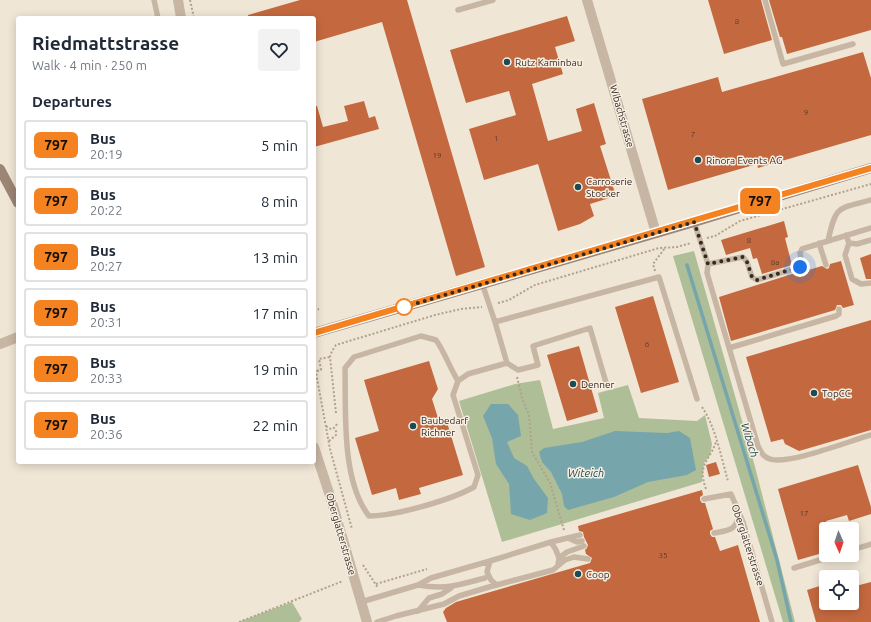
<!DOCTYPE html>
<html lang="en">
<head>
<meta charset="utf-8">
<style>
  :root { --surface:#fff; --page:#f2f2f3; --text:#1f2937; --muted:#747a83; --line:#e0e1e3 }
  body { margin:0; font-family:Ubuntu,sans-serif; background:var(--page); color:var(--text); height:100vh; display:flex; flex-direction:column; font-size:15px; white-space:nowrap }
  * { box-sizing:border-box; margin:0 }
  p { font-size:13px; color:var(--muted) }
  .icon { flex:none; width:22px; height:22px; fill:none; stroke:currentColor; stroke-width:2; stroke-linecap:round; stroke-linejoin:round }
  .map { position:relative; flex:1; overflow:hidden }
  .side { position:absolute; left:16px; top:16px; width:300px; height:448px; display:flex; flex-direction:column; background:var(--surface); border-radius:4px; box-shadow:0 2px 10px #0003 }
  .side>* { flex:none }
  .badge { padding:0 8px; border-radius:6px; font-size:14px; line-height:26px }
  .needle { width:26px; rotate:177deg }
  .fabs { position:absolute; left:819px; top:522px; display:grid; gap:8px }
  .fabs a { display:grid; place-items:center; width:40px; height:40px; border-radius:4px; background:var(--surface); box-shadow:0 2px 10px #0003; font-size:20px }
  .you { position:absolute; width:20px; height:20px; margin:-10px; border:3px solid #fff; border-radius:50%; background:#1a73e8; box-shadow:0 0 0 6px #1a73e833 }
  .map>.badge { position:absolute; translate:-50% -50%; box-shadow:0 0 0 2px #fff }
  h2 { padding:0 16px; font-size:15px; line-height:36px }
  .round { display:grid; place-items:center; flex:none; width:42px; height:42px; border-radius:4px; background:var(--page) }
  .overview { display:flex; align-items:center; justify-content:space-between; height:68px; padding:0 16px }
  h1 { font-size:19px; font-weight:600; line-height:30px }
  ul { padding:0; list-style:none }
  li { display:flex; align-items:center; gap:12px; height:50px; margin:0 8px 6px; padding:0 8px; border:2px solid var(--line); border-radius:4px }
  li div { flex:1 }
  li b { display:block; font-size:15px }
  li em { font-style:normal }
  li .badge { min-width:44px; font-weight:700; text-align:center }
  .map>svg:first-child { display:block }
</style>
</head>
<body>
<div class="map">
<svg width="871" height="622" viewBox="0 0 871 622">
  <rect width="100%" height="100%" fill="#f0e6d6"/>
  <path fill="#aebe97" d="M694,251L754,463L795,622H783L673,256Z
    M540,380L553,429L604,418L598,393L628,385L639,418L697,421L705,415L712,444L710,455L704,463L702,482L502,542L459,401L515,384Z
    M292,602L302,619L299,622H239Z"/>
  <path fill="#76a6ac" d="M491,404H508L518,415L521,436L507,442L514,458L527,466L534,479L548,498L547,513L530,520L511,514L509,484L496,464L492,438L483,416Z
    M615,431L667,433L679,431L690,438L696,470L687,475L648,482L614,497L568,510L564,506L562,494L551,472L542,462L539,452L544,448L582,442Z"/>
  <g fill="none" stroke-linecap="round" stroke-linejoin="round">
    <path stroke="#76a6ac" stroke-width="3.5" d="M687,265L777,560L791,622"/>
  </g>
  <path fill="#c4693f" d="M300,0H407L485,267L456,276L382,22L314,42V18H248V15Z
    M708,0H761L772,40L724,54Z
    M769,0H871V30L787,54L782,37H780Z
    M567,16L575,41L555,47L563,74L532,84L548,141L582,131L576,109L594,103L606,144L600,146L616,196L590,204L594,216L580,224L558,231L538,164L484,180L469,129L516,115L509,91L466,103L450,50Z
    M863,52L871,78V135L758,168L757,164L668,190L642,99L718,77L722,92Z
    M364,101L369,118L375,116L379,129L314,147V106H317L323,127L348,121L344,106Z
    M784,221L788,237L785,238L792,265L762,274L757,258L753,259L750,248L726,255L721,240Z
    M871,254V279H866L860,258Z
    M841,261L854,305L843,308L841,305H837L835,310L731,341L719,297L795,273V274L822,266L827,269L829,268L830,264Z
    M653,296L679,382L641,393L615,307Z
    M871,320V430L799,451L785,444L783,439L771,442L746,357Z
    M579,346L598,412L567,421L547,355Z
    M429,361L438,389L432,399L439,421L446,419L463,475L419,488L421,494L399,500L396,488L372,495L355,438L379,431L364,380Z
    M716,462L720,474L709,477L706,465Z
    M858,465L871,507V514L849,521L847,515L826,521L829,529H826V552L798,560L778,489Z
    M702,490L703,495L700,497V500L702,503H705L713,529L710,531V534L712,537H715L720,551L738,545L760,622H447L443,612L446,608L456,602L590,563L592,558L586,554L585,550L587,548L588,545L584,537L583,532L579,531L578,526Z
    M871,582V622H816L807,590L826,584V603H852V587Z"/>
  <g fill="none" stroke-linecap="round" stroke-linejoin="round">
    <path stroke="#b3a08d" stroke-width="2" stroke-dasharray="2 2" stroke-linecap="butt" d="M190,0L194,18
      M707,238L715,236L740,221L871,184
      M655,271L653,264L665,248
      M498,303L509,300L535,285L659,248L677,247L691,243
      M314,311L319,309
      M314,362L330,449L352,529
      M317,371L321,370L319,359L330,357
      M517,377L522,398L529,415L532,452L550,483L564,530
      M702,407C716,428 721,457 728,481
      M336,413L330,357L332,351L336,345L435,315L461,309L482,307
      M326,426L331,429L334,428L337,424
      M329,441L336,435V430
      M706,489C697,464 709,462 716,442
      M363,565L378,588
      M376,584L427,569
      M239,622L343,581"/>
    <path stroke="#c7b6a3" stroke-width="5.5" d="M154,0L158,18
      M765,0L783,64L853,44
      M458,10L493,0
      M694,222L708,264L743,257L747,262L752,277L757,280L800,267L802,264L800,253L802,249L871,228
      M846,235L849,243L845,255L852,279L861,284L871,283
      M828,241C836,205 837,209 871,200
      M819,243L826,265
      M849,243L857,244L871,240
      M708,264L707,273L758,446C761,452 763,457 770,459C789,465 849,441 871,435
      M482,283L495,322L659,277L697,399
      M729,348L836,316L839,314V309
      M507,363L518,370L538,365L533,346L590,328L607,386
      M458,381C450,368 445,353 436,340L421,336L354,357L345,368C346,411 341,480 369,516C395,516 451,500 474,487L478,475L453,395L458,381L468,374L507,363L495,322
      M704,499L731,494L743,522L772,622
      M714,533C730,530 735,531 740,514
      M568,538L577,542L582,541
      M551,542L556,550L559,558
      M852,550L871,544
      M558,565L559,558L567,552L584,546
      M794,568L836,555
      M418,585C446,590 458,585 485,578
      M497,585L491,580L487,572L490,561L551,542L580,535
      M361,602L418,585L431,578L490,561
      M418,611L429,598L442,594L451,588
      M377,622L396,616L444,604L459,596L489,587L553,570L565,560L574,557L588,559"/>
    <path stroke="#c7b6a3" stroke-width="10" d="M178,0L181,18
      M587,0L656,233
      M0,344L18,337"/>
    <path stroke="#c7b6a3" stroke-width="10" d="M314,447L331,499L367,622"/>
    <path stroke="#9b8574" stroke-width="10" d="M0,169L18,203
      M314,333L694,222L871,168"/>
  </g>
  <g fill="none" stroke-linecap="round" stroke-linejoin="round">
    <defs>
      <path id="line" d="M314,333L871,168"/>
    </defs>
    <use href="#line" stroke="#fff" stroke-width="9"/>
    <use href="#line" stroke="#f58220" stroke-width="6"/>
    <path stroke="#322a25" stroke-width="4" stroke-dasharray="0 7.2" d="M404,307L694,222L708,264L743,257L747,262L752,277L757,280L800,267"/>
  </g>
  <g fill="#1b4b53" stroke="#f8efe2" stroke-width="1.5">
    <circle cx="507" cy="62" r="4"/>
    <circle cx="698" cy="160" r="4"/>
    <circle cx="578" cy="187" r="4"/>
    <circle cx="573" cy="384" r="4"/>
    <circle cx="814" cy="393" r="4"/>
    <circle cx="413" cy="426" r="4"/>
    <circle cx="578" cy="574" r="4"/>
  </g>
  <circle fill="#fff" stroke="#f58220" stroke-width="2" cx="404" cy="307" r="8"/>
  <g text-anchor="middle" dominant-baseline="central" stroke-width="3" stroke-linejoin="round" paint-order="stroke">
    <g font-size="8" fill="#563a2c">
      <text x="737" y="21">8</text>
      <text x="806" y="112">9</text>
      <text x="693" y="134">7</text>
      <text x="496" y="138">1</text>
      <text x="437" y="155">19</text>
      <text x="749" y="240">8</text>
      <text x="775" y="262">8a</text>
      <text x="647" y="344">6</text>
      <text x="804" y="513">17</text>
      <text x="663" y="555">35</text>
    </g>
    <g font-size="10" fill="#322a25" stroke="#f8efe2" text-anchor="start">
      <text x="515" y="62">Rutz Kaminbau</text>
      <text x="706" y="160">Rinora Events AG</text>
      <text x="586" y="181">Carroserie<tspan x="586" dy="12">Stocker</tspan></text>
      <text x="581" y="384">Denner</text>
      <text x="822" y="393">TopCC</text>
      <text x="421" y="420">Baubedarf<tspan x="421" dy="12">Richner</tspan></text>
      <text x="586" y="574">Coop</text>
    </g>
    <g font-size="10" fill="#322a25" stroke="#f8efe2">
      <text transform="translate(622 116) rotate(74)">Wibachstrasse</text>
      <text transform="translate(341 534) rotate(74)">Oberglatterstrasse</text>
      <text transform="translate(748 545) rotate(72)">Oberglatterstrasse</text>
    </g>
    <g font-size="11" font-style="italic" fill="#1b4b53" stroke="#f8efe2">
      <text transform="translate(750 440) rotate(73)">Wibach</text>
      <text x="586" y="473">Witeich</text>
    </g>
  </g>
</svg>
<div class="fabs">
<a><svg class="needle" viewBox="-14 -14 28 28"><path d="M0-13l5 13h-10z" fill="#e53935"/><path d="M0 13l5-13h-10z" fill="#747a83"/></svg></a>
<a><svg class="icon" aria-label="locate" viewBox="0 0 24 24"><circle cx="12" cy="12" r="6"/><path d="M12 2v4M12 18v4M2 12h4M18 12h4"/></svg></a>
</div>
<div class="you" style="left:800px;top:267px"></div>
<b class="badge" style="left:760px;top:201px;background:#f58220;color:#111">797</b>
<section class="side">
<div class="overview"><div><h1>Riedmattstrasse</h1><p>Walk · 4 min · 250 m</p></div><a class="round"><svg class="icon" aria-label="heart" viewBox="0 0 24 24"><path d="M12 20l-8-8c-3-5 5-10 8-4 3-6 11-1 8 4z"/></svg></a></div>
<h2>Departures</h2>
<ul>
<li><span class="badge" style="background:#f58220;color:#111">797</span><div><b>Bus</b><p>20:19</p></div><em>5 min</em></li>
<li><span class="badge" style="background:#f58220;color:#111">797</span><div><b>Bus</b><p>20:22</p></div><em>8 min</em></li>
<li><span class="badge" style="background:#f58220;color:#111">797</span><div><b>Bus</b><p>20:27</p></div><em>13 min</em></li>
<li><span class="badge" style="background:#f58220;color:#111">797</span><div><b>Bus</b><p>20:31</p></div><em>17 min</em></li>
<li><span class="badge" style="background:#f58220;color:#111">797</span><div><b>Bus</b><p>20:33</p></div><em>19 min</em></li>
<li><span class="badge" style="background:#f58220;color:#111">797</span><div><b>Bus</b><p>20:36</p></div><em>22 min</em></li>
</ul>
</section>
</div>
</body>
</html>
